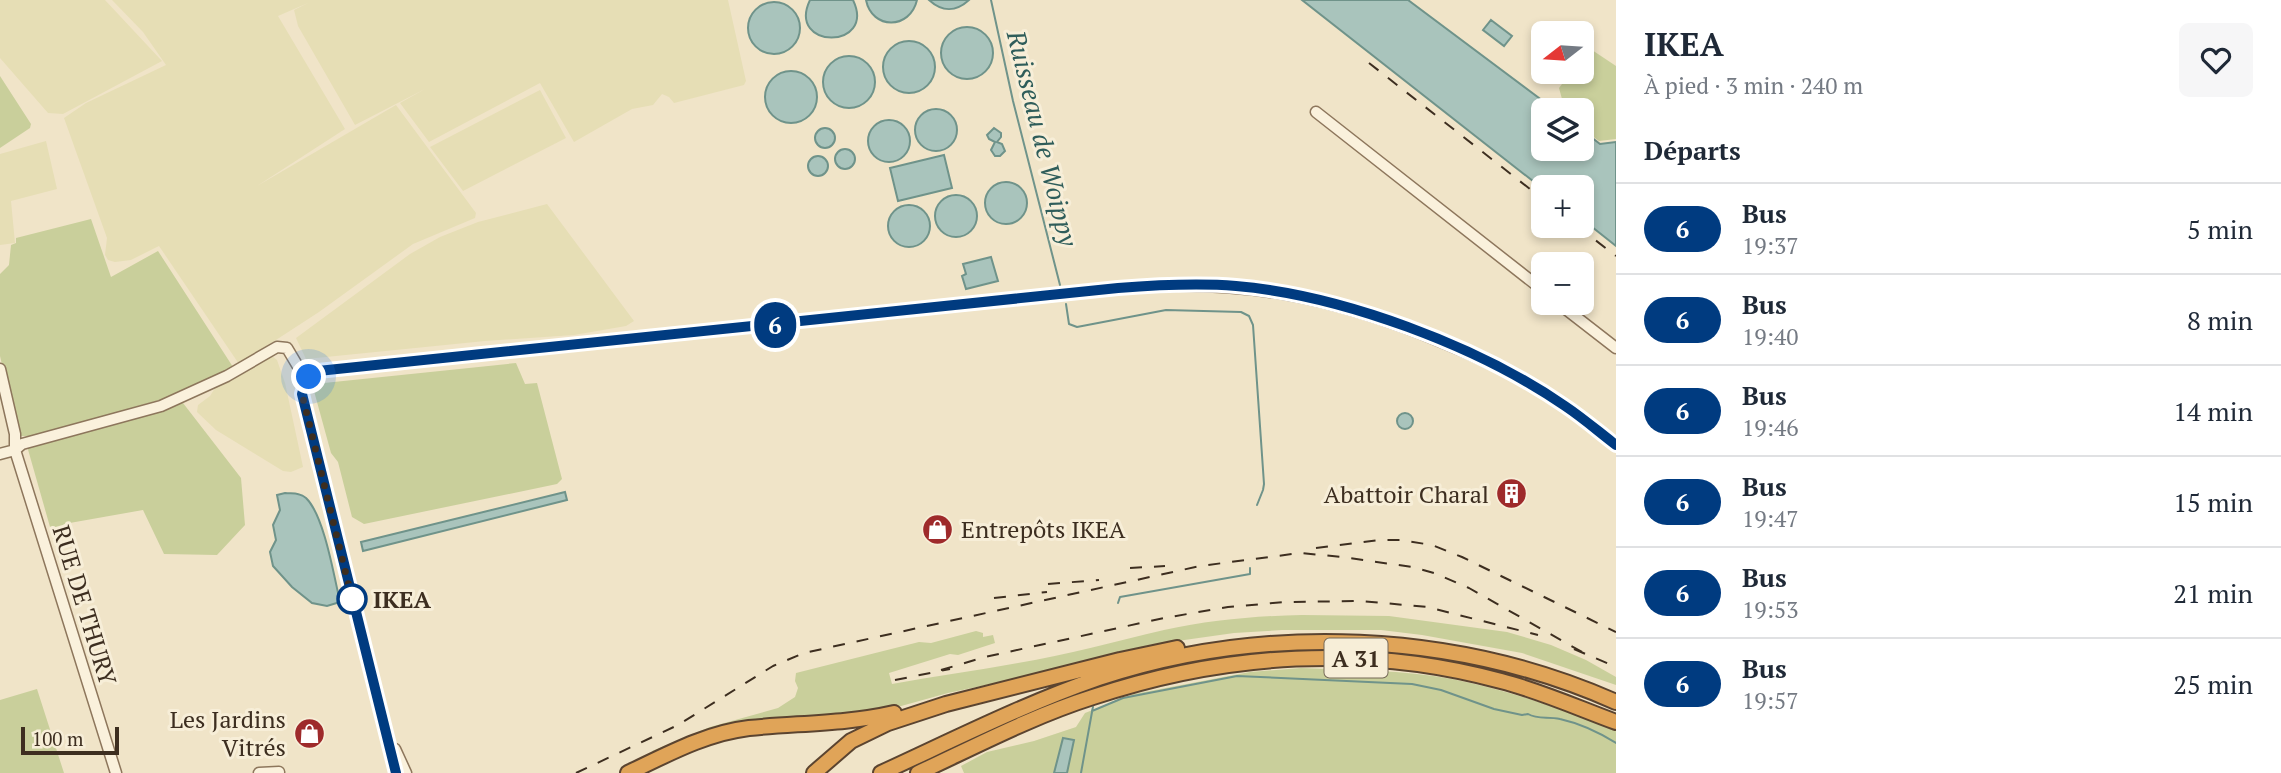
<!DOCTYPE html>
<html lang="fr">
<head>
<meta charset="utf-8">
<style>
  :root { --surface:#fff; --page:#f6f6f7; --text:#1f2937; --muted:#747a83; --line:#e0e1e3 }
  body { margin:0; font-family:"PT Serif",serif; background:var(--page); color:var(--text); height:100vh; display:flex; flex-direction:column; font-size:26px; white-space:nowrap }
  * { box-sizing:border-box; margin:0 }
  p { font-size:23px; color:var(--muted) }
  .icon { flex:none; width:38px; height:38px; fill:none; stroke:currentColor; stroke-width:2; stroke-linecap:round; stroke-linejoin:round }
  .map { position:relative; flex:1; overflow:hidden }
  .drawer { display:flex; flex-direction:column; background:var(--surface); width:665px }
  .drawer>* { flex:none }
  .badge { padding:0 14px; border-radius:23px; font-size:24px; line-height:46px }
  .needle { width:46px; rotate:253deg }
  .controls { position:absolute; left:1531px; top:21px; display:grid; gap:14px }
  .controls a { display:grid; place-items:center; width:63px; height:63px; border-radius:10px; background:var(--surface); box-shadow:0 4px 10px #0003; font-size:35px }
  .scale { position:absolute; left:21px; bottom:18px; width:98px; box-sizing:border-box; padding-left:7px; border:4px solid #3d2e20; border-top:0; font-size:19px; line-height:24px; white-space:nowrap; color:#3d2e20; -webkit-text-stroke:5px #f7eed8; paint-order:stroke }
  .you { position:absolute; width:35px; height:35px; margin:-18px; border:5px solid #fff; border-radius:50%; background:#1a73e8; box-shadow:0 0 0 10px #1a73e833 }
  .map>.badge { position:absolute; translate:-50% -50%; box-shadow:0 0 0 4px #fff }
  h2 { padding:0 28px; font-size:26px; line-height:63px }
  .round { display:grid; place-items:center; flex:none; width:74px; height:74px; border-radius:10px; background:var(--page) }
  .overview { display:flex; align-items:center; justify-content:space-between; height:119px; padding:0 28px }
  h1 { font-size:33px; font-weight:700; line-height:52px }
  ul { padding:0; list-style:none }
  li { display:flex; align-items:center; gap:21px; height:91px; padding:0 28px; border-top:2px solid var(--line) }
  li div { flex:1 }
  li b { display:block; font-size:26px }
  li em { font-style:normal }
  li .badge { min-width:77px; font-weight:700; text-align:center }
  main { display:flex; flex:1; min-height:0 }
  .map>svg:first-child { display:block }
</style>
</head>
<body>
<main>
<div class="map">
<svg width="1616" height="773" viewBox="0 0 1616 773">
  <rect width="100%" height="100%" fill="#f0e4c8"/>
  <path fill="#e6deb5" d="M0,0H105L162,61L63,114L48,113L0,58Z
    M112,0H728L746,81L744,85L674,103L669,97L662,94L653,105L632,109L574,142L540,83L429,142L400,103L425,89L355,125L298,26L294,10L308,3L278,16L345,129L257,186L396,105L476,213L475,218L413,244L319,312L239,364L159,246L131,260L115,262L108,260L105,255L107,238L64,118L86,103L166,65L143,32Z
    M540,90L566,138L463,191L430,147Z
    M46,141L57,189L11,201L15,243L0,245V154Z
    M547,204L634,321L626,326L574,335L485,341L306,359L296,338L410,254L440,237L478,222Z
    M272,356L277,360L285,383L303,467L291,472L283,471L216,430L197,412L198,405L210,396L215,388Z"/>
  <path fill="#c9cf9b" d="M1589,48L1616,66V139L1599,141L1582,128V110L1556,109L1562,99L1559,88L1571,72H1582V58Z
    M0,76L31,124L30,128L0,148Z
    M91,219L111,277L158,251L233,367L187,392L34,436H19L0,356V274L9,265L11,245L16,243V238Z
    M516,363L525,384L537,383L562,479L557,484L364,524L352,517L338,462L331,453L314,391L324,383Z
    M183,403L241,478L245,525L217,555L164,554L143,510L64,524L54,541L27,446Z
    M1302,615L1389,616L1507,632L1551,645L1586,660L1616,677V685L1522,653L1422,635L1381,630H1282L1234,633L1149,645L1062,669L948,693L894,708L714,729L654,753L652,751L710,727L778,708L795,697L798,688L795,681L796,673L919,642L931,643L976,631L983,633V637L993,635L995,643L958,655L950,654L889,673L892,684C934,676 976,671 1018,663C1067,655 1116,641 1164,630C1210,620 1256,616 1302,615Z
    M1301,668C1351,670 1403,670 1452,679C1508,690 1563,709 1616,731V773H1067L1074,740L1063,738L1054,773H964L961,766L987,752L1034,741L1076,727L1085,713L1134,694L1250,672Z
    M37,689L64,773H0V700Z"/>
  <path fill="#a9c4bc" stroke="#6f938a" stroke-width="2" d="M810,0H853C877,50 786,50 810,0Z
    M866,0H917C910,30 872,30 866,0Z
    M929,0H969C956,12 942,12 929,0Z
    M1302,0H1408L1555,110H1544V149H1582V130L1600,144L1616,142V246L1582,219V187H1544L1543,189Z
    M748 28a26 26 0 1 1 52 0a26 26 0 1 1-52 0Z
    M1491,20L1512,36L1504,46L1483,30Z
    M941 53a26 26 0 1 1 52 0a26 26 0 1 1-52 0Z
    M883 67a26 26 0 1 1 52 0a26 26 0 1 1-52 0Z
    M823 82a26 26 0 1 1 52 0a26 26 0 1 1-52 0Z
    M765 97a26 26 0 1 1 52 0a26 26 0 1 1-52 0Z
    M915 130a21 21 0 1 1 42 0a21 21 0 1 1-42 0Z
    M868 141a21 21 0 1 1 42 0a21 21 0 1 1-42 0Z
    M994,128L1001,133V137L997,142L1002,144L1005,151L1000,156H995L991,150L995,142L989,139L987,135Z
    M815 138a10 10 0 1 1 20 0a10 10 0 1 1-20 0Z
    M835 159a10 10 0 1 1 20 0a10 10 0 1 1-20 0Z
    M944,155L952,188L898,201L890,168Z
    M808 166a10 10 0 1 1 20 0a10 10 0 1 1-20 0Z
    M985 203a21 21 0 1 1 42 0a21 21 0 1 1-42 0Z
    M935 216a21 21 0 1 1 42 0a21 21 0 1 1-42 0Z
    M888 226a21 21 0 1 1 42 0a21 21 0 1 1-42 0Z
    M991,257L998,281L966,289L962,276L966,274L963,264Z
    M1397 421a8 8 0 1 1 16 0a8 8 0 1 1-16 0Z
    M565,492L567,500L363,551L361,542Z
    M285,493C292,494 299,492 306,498C324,515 334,576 340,602L327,606L312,603L292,587L273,566L270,552L276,540L273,525L280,510L277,495Z
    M1063,738L1074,740L1067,773H1054Z"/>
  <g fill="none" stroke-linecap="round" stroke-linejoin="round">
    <path stroke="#6f938a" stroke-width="2" d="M991,0L1013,101L1060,285
      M1066,304L1069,324L1077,327L1166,310L1241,312L1249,316L1253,325L1264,484L1263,490L1257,505
      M1118,603L1120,597L1250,574V568
      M1093,707L1092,711L1123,698L1237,676L1412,684L1441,690L1494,709L1522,715L1528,714C1538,720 1548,716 1560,719C1578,723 1600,733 1616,743
      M1081,773L1092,712"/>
    <defs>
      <path id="minor" d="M1316,112L1544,291
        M1558,303L1616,348
        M0,369L15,434V450L116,773
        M0,454L15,450L22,444L161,406L227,376L277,347L287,348L306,380
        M395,749L406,773
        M259,773L279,772
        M396,773L302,394L306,380L318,371L1118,288C1239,278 1333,296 1444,343C1486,360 1528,380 1566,406C1583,418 1599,432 1616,445"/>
      <path id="highway" d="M628,773C666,755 706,733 749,728C798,723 846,724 894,713
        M814,773L851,741L888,723L946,704L1120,660L1177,648
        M881,773C953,740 1024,704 1099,678C1265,623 1456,631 1616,702
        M918,773C976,746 1033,716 1093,697C1225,653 1366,644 1501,681C1540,691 1578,708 1616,722"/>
    </defs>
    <use href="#minor" stroke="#8d765c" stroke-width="13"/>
    <use href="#highway" stroke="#5b4430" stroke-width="18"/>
    <use href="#minor" stroke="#faf1dc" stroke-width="10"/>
    <use href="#highway" stroke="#e0a458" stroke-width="14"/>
    <path stroke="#3d2e20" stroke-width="2" stroke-dasharray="12 12" stroke-linecap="butt" d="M1369,63L1544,200
      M1577,226L1616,256
      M1316,548L1379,540H1400L1432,545L1462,557L1616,632
      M1130,568L1165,566
      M1048,584L1099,580
      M994,598L1047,592
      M1574,649L1616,667
      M941,670L985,657L1164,618L1228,607L1285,602L1361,601L1427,607L1538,635
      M895,680L950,669
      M576,773L678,725L773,666L804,653L1200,566L1300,553L1342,557L1412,567L1434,573L1469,588L1582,652"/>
  </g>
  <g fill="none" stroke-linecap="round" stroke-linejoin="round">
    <defs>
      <path id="line" d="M396,773L302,394L306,380L318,371L1118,288C1157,285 1197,283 1236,286C1342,295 1478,346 1565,406C1583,418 1599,432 1616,445"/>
    </defs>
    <use href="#line" stroke="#fff" stroke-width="16"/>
    <use href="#line" stroke="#003b80" stroke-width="10"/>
    <path stroke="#3d2e20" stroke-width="7" stroke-dasharray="0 12.6" d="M309,377L303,386L302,394L352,599"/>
  </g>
  <defs>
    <symbol id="building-disc" viewBox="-11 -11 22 22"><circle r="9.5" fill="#9e2a2b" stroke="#f7eed8"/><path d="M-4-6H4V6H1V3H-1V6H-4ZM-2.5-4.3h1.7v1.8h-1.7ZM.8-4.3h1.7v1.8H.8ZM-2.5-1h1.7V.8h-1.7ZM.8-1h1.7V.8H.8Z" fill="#fff"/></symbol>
    <symbol id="shop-disc" viewBox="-11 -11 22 22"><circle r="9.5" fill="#9e2a2b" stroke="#f7eed8"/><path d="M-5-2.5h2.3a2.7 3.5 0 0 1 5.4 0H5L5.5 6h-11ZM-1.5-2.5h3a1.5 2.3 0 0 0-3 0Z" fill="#fff"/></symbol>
  </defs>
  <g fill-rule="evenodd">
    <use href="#building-disc" x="1494" y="476" width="35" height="35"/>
    <use href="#shop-disc" x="920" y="512" width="35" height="35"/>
    <use href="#shop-disc" x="292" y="716" width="35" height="35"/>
  </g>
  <circle fill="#fff" stroke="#003b80" stroke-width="3.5" cx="352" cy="599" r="14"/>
  <g text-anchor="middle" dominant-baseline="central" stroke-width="6" stroke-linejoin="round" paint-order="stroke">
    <rect fill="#f7eed8" stroke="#756857" stroke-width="2" x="1324.5" y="638.5" width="63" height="39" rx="5"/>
    <g font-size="23" font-weight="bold" fill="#3d2e20">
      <text x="1356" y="658">A 31</text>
    </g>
    <g font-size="24" fill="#3d2e20" stroke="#f7eed8" text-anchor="end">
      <text x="1489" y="494">Abattoir Charal</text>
      <text x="961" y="529" text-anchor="start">Entrepôts IKEA</text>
      <text x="286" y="719">Les Jardins<tspan x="286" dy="28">Vitrés</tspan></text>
    </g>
    <g font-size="24" font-weight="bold" fill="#3d2e20" stroke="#f7eed8" text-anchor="start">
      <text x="373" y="599">IKEA</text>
    </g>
    <g font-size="24" fill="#3d2e20" stroke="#f7eed8">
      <text transform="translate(85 605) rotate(73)">RUE DE THURY</text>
    </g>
    <g font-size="26" font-style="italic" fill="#2f5d5a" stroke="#f7eed8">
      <text transform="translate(1043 138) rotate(76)">Ruisseau de Woippy</text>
    </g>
  </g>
</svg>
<div class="controls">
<a><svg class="needle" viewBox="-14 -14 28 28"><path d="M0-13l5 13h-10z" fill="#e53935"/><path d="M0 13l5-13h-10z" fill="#747a83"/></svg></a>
<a><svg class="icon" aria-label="layers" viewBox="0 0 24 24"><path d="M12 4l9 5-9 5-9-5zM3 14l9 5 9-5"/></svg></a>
<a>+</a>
<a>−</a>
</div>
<div class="scale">100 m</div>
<div class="you" style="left:309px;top:377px"></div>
<b class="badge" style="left:775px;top:325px;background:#003b80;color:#fff">6</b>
</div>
<section class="drawer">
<div class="overview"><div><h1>IKEA</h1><p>À pied · 3 min · 240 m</p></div><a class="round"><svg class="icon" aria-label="heart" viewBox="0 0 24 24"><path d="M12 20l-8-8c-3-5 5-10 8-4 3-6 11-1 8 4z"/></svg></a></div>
<h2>Départs</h2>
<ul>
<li><span class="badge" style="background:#003b80;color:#fff">6</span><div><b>Bus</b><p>19:37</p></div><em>5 min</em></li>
<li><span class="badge" style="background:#003b80;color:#fff">6</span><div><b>Bus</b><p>19:40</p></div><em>8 min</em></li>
<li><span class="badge" style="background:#003b80;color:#fff">6</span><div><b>Bus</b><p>19:46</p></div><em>14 min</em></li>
<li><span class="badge" style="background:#003b80;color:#fff">6</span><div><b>Bus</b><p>19:47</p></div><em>15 min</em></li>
<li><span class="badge" style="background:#003b80;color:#fff">6</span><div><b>Bus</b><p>19:53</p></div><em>21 min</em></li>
<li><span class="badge" style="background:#003b80;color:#fff">6</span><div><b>Bus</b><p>19:57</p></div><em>25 min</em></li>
</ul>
</section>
</main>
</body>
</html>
